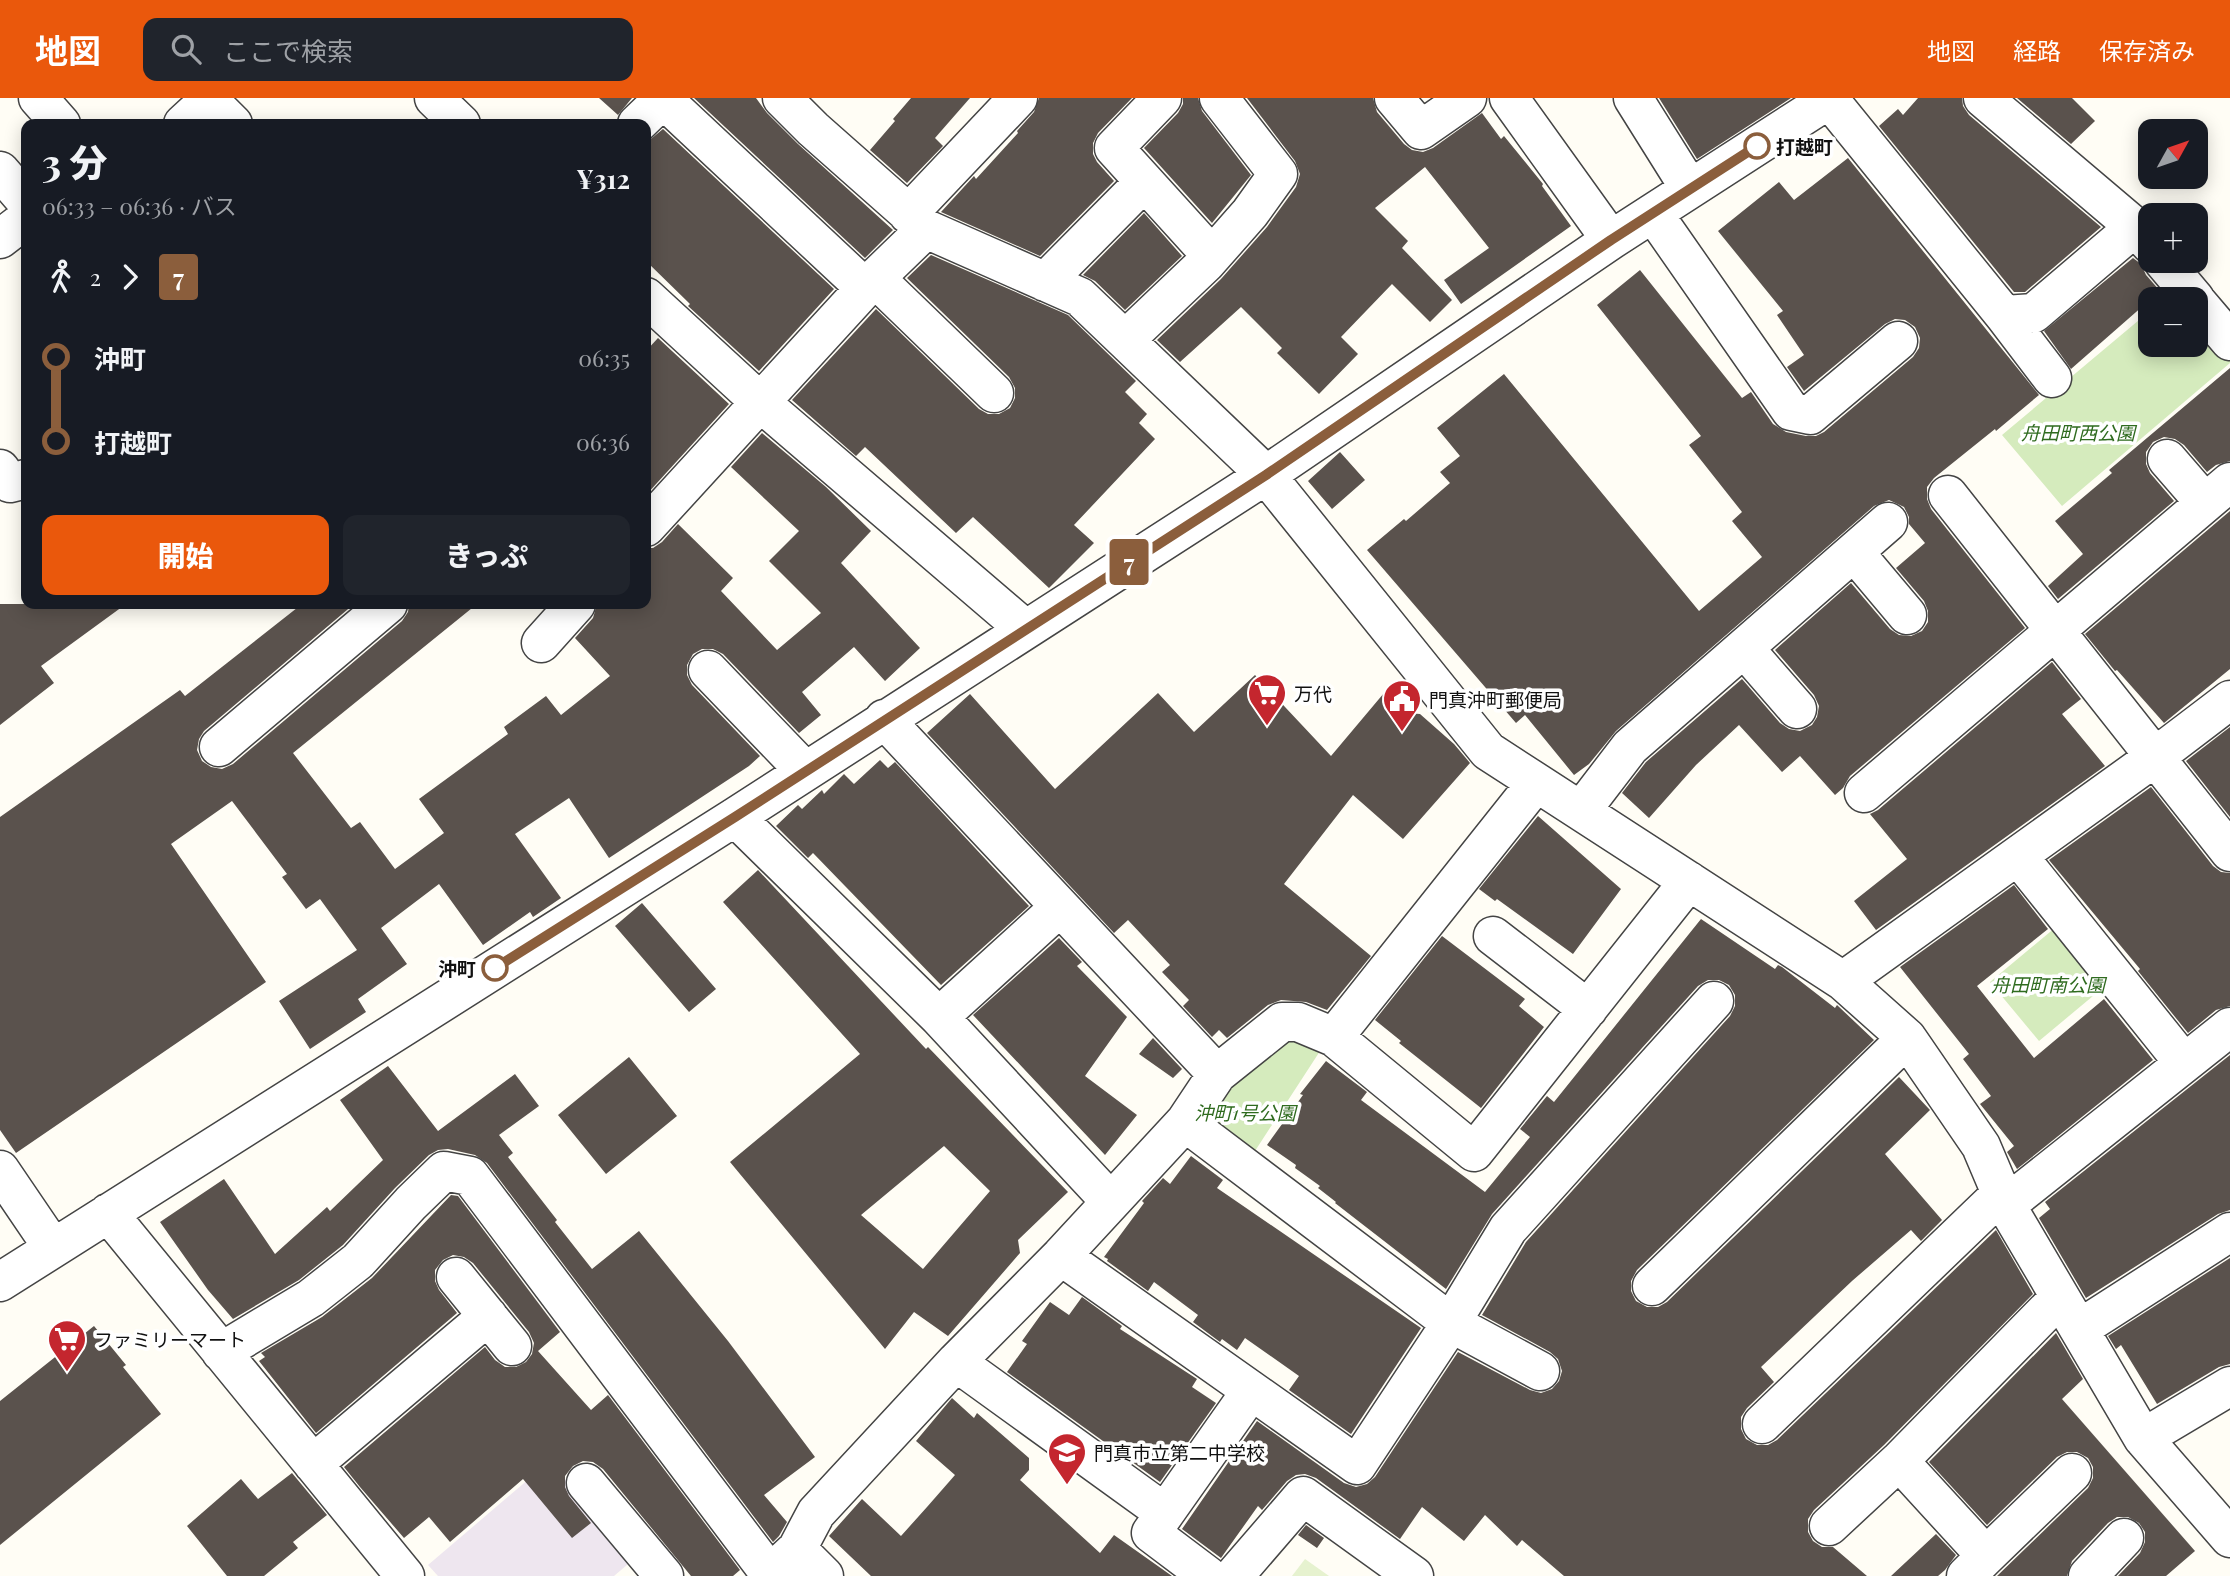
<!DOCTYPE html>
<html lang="ja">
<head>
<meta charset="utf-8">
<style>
  :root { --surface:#171b24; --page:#20242c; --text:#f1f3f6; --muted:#9ea1a6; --accent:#ea580c }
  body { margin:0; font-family:"Playfair Display","Noto Sans JP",serif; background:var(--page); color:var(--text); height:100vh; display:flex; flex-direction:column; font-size:26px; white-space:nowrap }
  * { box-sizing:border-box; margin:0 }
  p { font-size:23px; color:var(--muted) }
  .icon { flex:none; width:38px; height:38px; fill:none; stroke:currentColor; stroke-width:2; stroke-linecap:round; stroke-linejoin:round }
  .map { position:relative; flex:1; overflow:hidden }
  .drawer { position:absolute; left:21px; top:21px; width:630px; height:490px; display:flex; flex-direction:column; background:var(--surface); border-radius:14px; box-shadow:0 4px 18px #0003 }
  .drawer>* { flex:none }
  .badge { padding:0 14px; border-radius:5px; font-size:24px; line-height:46px }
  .needle { width:46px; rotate:50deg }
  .buttons { position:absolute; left:2138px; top:21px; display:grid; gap:14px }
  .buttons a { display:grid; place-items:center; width:70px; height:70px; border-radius:14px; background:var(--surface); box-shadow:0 4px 18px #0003; font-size:35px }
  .map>.badge { position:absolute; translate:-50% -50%; box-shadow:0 0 0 4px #fff }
  .legs { display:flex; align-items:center; gap:10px; height:77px; padding:0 21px; font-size:23px }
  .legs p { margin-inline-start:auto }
  .headline { display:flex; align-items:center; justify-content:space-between; height:119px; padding:0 21px }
  h1 { font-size:38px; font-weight:800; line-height:52px }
  .cta { display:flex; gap:14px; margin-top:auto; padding:14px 21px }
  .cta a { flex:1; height:80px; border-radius:14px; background:var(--accent); color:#fff; font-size:28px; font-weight:800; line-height:80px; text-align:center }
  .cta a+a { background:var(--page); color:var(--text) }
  ul { padding:0 21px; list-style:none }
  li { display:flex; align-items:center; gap:24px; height:84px; font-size:26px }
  li i { display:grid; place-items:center; width:10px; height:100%; margin:0 9px; background:currentColor }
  li i::after { content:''; width:18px; height:18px; margin:-9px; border:5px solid; border-radius:50%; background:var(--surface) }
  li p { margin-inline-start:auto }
  li:first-child i { background:linear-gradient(#0000 50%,currentColor 0) }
  li:last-child i { background:linear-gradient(currentColor 50%,#0000 0) }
  header { display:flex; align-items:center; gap:42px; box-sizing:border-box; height:98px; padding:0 35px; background:var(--accent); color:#fff }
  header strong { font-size:33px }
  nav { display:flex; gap:38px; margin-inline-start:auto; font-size:24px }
  .search { width:490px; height:63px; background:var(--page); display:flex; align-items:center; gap:18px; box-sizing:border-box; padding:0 24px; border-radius:14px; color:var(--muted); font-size:26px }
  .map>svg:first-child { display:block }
</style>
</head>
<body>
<header>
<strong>地図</strong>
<div class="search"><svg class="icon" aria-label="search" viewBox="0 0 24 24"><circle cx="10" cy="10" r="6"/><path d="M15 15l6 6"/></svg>ここで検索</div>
<nav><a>地図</a><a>経路</a><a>保存済み</a></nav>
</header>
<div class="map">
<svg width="2230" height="1478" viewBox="0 0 2230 1478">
  <rect width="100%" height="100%" fill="#fffdf5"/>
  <path fill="#eee6ef" d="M550,1363L634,1461L614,1478H438L428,1467Z"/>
  <path fill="#d5ebbd" d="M2151,212V247H2196V214L2230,255V265L2062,408L2002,337Z
    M2056,829L2105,888L2039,943L1990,884Z
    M1289,936L1322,950L1255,1053L1216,1033L1214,999Z"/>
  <path fill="#e6f2cf" d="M1305,1461L1329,1478H1292Z"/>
  <path fill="#5a524d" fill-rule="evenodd" d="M599,0H632L618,17Z
    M694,0H756L767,15L798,46L893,132L865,160Z
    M911,0H970L935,40L943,48L907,85L870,52L895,23L893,21Z
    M1039,0H1132L1098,35L1093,45V56L1097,64L1114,83L1040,158L941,114L974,78L976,81L1018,35L1017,33L1034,14Z
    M1183,0H1198L1202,13L1251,77L1212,125L1144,50L1178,15L1183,6Z
    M1247,0H1373L1377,14L1404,46L1412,52L1423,54L1433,50L1482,15L1501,41L1504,38L1543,86L1542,88L1571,128L1461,206L1444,182L1489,150L1425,69L1375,110L1408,143L1402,150L1452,202L1430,224L1392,186L1341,239L1358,256L1319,296L1277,255L1282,250L1241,209L1180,264L1157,242L1221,181L1267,129L1296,89L1300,76L1295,63Z
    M1659,0H1791L1697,61Z
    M1918,0H1962L1963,8L1969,17L2101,129L2025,194H2014L1879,28L1898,11L1903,17Z
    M2017,0H2072L2095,23L2071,46Z
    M663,31L834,191L759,273L688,208L690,206L646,163V45Z
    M1848,60L2039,297L1996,333L1995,331L1934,380L1927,389V401L1931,411L2025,530L1850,678L1843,690L1835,697L1800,658L1782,674L1739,627L1696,667L1649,720L1622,695L1646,664L1742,581L1780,625L1789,631L1800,633L1812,627L1817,619L1819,608L1814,597L1775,552L1851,485L1890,531L1899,537L1911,538L1922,533L1928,524V513L1924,503L1896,470L1925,445L1909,426V419L1904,409L1889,402L1874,408L1616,633L1589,666L1574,677L1525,617L1516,625L1367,452L1404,421L1406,423L1450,385L1440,374L1460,358L1437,330L1504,276L1699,513L1762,459L1732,423L1742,414L1689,347L1701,338L1597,207L1640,172L1742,300L1751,294L1773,326L1786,334L1806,338H1816L1824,334L1913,259L1919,250L1920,240L1915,229L1905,222L1895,221L1885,226L1804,293L1787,269L1804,257L1777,217L1783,213L1718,133L1779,84L1794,102Z
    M1144,115L1182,158L1125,212L1095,183L1083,177Z
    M931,157L1068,217L1136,283L1125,294L1147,316L1139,325L1155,341L1074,427L1094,445L1049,490L973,419L956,435L865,349L856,358L792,302L876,211L979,311L988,316H999L1010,310L1015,300V290L1009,279L907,180Z
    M2133,160L2141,166L2146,177L2160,193L2071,271L2044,233Z
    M658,240L729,306L646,397V253Z
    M2230,270V363L2216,367L2207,374L2184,347L2175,341L2164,339L2153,344L2146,354V366L2150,375L2174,403L2058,501L2048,488L2083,456L2055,423L2112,375L2109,372Z
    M762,335L826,389L871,433L841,465L920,550L885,583L854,549L802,594L821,617L799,635L723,556L713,551H702L693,556L687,567V577L692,587L760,658L749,668L609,760L569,700L515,736L561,800L533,819L530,814L483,847L439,786L381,830L407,866L358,901L366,914L310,951L279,903L357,852L320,801L306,811L282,779L287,776L232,703L171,746L266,884L16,1055L0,1032V719L180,592L185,598L302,506H354L204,633L199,641L197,652L202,663L211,669L222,671L233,666L402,523L408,514L409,506H477L293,655L351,730L360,724L395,771L444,735L419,701L508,636L504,629L546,598L561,617L610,578L575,540L593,520L597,506H646V450H653L662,444L678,426L733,480L721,493L777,552L821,515L769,463L799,433L731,369Z
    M1340,354L1365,382L1332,411L1308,383Z
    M2230,413V571L2164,625L2117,572L2115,573L2085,536Z
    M0,506H126L41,568L54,585L0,627Z
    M2052,564L2081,601L2062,616L2105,668L1876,832L1854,803L1907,761L1870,716L1878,712Z
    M1255,577L1331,658L1384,595L1407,615L1420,616L1454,646L1470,665L1403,741L1353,697L1284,786L1371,858L1327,912L1306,904L1281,902L1268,907L1227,940L1219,932L1212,939L1183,908L1189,902L1162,874L1170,867L1128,822L1114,835L927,635L970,596L1055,691L1158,595L1194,634Z
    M2230,629V719L2186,663Z
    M880,662L888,670L895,664L1029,808L941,887L813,755L808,760L776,728L798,707L802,711L822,692L824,696L844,676L854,686Z
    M2151,689L2213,768L2221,774L2230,775V908L2216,912L2188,935L2138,873L2140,871L2049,762Z
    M1538,718L1621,791L1573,856L1497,801L1495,803L1479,791Z
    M758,772L926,951L928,949L1068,1094L1018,1142L1020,1155L948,1238L914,1214L885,1251L730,1064L860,956L723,804ZM944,1048L990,1093L923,1171L861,1117Z
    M2014,787L2048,831L1977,888L2034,960L2104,901L2153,962L2017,1071L2007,1054L2014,1048L1980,1006L1991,998L1963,961L1969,956L1900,869Z
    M642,805L716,891L689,914L615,828Z
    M1701,821L1775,871L1778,867L1782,869L1835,910L1837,907L1874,942L1637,1172L1631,1183V1193L1636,1203L1647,1209H1658L1667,1204L1899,979L1930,1012L1885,1056L1942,1122L1921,1143L1911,1132L1852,1183L1761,1269L1774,1284L1747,1310L1741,1319V1331L1746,1341L1757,1347H1768L1777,1342L1996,1132L2033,1196L1884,1347L1814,1412L1808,1421V1434L1813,1443L1822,1449H1833L1867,1478H1564L1522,1442L1517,1448L1485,1417L1464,1443L1422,1409L1400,1441L1316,1380L1305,1376L1296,1377L1287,1383L1262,1412L1258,1408L1221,1460L1182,1431L1257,1323L1344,1385L1356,1389L1367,1386L1375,1379L1458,1254L1530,1292L1541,1295L1552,1291L1559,1283L1562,1273L1558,1261L1550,1254L1482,1217L1526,1144L1730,918L1735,908V897L1729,887L1719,882H1708L1698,888L1492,1116L1446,1191L1335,1105L1336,1104L1318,1090L1320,1088L1295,1070L1296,1067L1267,1047L1303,997L1300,996L1326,963L1367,994L1361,1002L1485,1094L1530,1039L1520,1031L1547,998L1554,1004Z
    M1442,838L1525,901L1519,908L1544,929L1481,1010L1399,945L1401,943L1375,922Z
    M1059,840L1082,864L1077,868L1127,919L1085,978L1137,1017L1105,1057L973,917Z
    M1153,940L1182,971L1173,980L1139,956Z
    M2230,957V1112L2218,1116L2086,1200L2039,1120L2050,1111L2045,1104Z
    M629,959L677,1018L606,1076L558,1017Z
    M388,968L438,1033L515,976L539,1008L499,1037L513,1055L508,1059L557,1122L555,1124L592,1171L639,1133L728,1243L815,1359L764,1397L787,1424L779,1438L773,1444L487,1065L475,1057L448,1051L438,1052L429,1057L395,1090L343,1147L299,1182L233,1221L208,1192L160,1124L224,1081L275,1156L327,1109L330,1113L383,1062L340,1002Z
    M1191,1058L1223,1082L1217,1090L1421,1230L1351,1336L1289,1292L1299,1278L1245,1240L1237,1252L1222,1241L1220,1244L1193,1224L1198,1217L1154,1184L1148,1193L1107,1163L1108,1161L1104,1159L1144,1105L1142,1103L1163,1080L1170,1086Z
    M451,1097L458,1098L560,1234L538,1253L591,1312L608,1297L740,1472L733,1478H691L603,1371L593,1364L583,1363L573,1368L565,1378V1389L569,1398L591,1425L572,1440L523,1381L450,1444L429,1419L404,1440L360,1389L344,1369L485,1249L495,1262L505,1269H516L526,1264L532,1256L534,1245L529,1234L473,1165L464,1159L453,1157L443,1162L435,1172V1183L439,1192L457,1215L316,1335L259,1263L265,1259L261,1255L322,1219L372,1180Z
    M2230,1160V1266L2219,1269L2157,1306L2121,1247L2116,1251L2108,1238Z
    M1082,1199L1122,1228L1120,1231L1197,1281L1192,1289L1216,1305L1160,1384L1007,1274L1027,1246L1022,1243L1050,1204L1069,1217Z
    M94,1228L126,1267L123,1269L161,1316L0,1447V1303Z
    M2056,1235L2083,1281L2062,1301L2195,1453L2166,1478H2118L2140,1455L2145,1444V1434L2139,1425L2128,1419H2117L2108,1425L2072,1463L2067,1478H1997L2088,1390L2093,1380V1369L2088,1360L2077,1354H2067L2057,1359L1987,1427L1929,1364Z
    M952,1300L974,1320L977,1315L1029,1360V1372L1020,1382L1100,1455L1114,1437L1172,1478H871L829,1438L862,1401L901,1438L927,1409L955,1377L916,1343Z
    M292,1375L327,1417L293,1444L298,1450L264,1478H227L187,1428L241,1381L258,1401Z
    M1306,1427L1324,1440L1317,1450L1298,1437Z
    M1936,1436L1956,1457L1945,1472L1938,1478H1891Z"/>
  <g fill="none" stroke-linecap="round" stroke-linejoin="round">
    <defs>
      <path id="minor" d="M38,0L61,26
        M207,0L233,26
        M434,0L461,26
        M782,0L813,31L926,131L1080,199L1266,377L1488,653L1843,883L1907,940L1981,1048L2006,1107L2143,1340L2230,1440
        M1162,0L1114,50L1212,158
        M1394,0L1421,32L1467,0
        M1509,0L1611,142
        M1633,0L1690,91
        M1983,0L2135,129L2151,147
        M1829,1L2004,217L2034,215L2135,129
        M183,26L209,2
        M637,26L663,1L865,190
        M0,73L26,103
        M1653,115L1791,313L1810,317L1898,243
        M908,116L1018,0
        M0,141L26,121
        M2163,163L2195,201
        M875,180L994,295
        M1045,184L1144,84
        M646,199L760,304L1025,531
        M2196,203L2230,243
        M2004,217L2052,280
        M1125,242L1206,165L1250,115L1278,76L1219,0
        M2167,361L2205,405
        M0,371L10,385L26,381
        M1948,397L2230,754
        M646,429L865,190L926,131
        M1854,454L1907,517
        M541,545L576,506
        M1744,550L1797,611
        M708,572L805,673
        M884,621L1217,976
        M219,649L388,506
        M1864,695L2230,384
        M1581,713L1630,649L1888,424
        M735,719L939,919L1111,1104
        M2018,758L2184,965
        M1493,838L1588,911
        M1843,883L2155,659L2230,602
        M939,919L1060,809
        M1334,939L1474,1054L1689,783
        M0,1072L53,1150
        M2006,1107L2230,929
        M108,1115L405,1478
        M1061,1158L1357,1367L1451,1225L1185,1024
        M456,1179L512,1248
        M0,1184L735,719L1266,377L1611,142L1831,0
        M1652,1188L1907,940
        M2079,1231L2230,1134
        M221,1254L311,1200L358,1163L411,1105L444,1073L470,1078L770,1476
        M956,1264L1165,1415L1251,1293
        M1540,1273L1451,1225L1508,1131L1714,903
        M1762,1326L2001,1096
        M2143,1340L2230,1288
        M313,1366L488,1218
        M586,1385L664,1478
        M1165,1415L1151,1435L1208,1478
        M1829,1428L1899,1363
        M797,1451L824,1478
        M1986,1458L2072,1375
        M768,1478L797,1451L816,1415L956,1264L1061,1158L1185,1024L1217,976L1282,924H1298L1334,939L1536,685
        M1234,1478L1303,1398L1414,1478
        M1966,1478L1986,1458L1899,1363L2060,1199
        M2088,1478L2124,1440"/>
    </defs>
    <use href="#minor" stroke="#444" stroke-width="41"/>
    <use href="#minor" stroke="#fff" stroke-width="38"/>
  </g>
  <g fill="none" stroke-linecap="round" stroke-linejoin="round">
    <defs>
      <path id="line-1" d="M495,870L735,719L1266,377L1611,142L1757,48"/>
    </defs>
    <use href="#line-1" stroke="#fff" stroke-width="16"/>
    <use href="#line-1" stroke="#8b5e3c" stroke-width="10"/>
  </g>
  <defs>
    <symbol id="supermarket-pin" viewBox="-11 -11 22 30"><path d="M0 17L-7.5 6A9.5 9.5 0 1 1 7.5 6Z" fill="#c4262e" stroke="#fff"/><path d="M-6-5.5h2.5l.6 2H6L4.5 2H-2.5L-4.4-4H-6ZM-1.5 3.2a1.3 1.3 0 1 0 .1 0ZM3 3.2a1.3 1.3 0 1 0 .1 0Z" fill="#fff"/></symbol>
    <symbol id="civic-pin" viewBox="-11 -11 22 30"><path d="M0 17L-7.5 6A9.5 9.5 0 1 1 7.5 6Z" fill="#c4262e" stroke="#fff"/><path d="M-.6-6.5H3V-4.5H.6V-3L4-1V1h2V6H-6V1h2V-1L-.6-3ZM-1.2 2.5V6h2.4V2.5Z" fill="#fff"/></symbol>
    <symbol id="school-pin" viewBox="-11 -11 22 30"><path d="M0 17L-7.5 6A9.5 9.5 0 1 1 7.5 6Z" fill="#c4262e" stroke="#fff"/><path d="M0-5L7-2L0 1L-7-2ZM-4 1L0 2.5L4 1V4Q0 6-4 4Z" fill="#fff"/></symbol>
  </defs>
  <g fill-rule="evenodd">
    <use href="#supermarket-pin" x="1245" y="573" width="44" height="60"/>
    <use href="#civic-pin" x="1380" y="579" width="44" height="60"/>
    <use href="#supermarket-pin" x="45" y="1219" width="44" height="60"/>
    <use href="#school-pin" x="1045" y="1332" width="44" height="60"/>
  </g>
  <g fill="#fff" stroke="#8b5e3c" stroke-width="3.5">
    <circle cx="1757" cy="48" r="12"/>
    <circle cx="495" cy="870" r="12"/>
  </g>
  <g text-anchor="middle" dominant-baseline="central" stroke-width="7" stroke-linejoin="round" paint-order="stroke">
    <g font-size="19" font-weight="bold" fill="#111" stroke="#fff" text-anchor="start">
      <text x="1776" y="48">打越町</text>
      <text x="476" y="870" text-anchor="end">沖町</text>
    </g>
    <g font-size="19" font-style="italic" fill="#2f6b1f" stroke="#fff">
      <text x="2078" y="334">舟田町西公園</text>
      <text x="2048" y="886">舟田町南公園</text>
      <text x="1245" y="1014">沖町1号公園</text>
    </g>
    <g font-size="19" fill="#111" stroke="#fff" text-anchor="start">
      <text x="1294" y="595">万代</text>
      <text x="1429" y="601">門真沖町郵便局</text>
      <text x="94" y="1241">ファミリーマート</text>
      <text x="1094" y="1354">門真市立第二中学校</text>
    </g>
  </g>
</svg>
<div class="buttons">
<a><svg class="needle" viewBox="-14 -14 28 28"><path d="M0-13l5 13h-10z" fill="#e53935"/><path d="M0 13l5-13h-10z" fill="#9ea1a6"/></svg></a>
<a>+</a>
<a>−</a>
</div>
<b class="badge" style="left:1129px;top:464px;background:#8b5e3c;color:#fff">7</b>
<section class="drawer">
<div class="headline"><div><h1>3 分</h1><p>06:33 – 06:36 · バス</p></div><b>¥312</b></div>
<div class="legs"><svg class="icon" aria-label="walk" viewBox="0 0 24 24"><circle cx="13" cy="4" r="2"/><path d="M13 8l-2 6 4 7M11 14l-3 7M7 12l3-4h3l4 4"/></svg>2<svg class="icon" aria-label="forward" viewBox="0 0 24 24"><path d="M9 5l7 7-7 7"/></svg><b class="badge" style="background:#8b5e3c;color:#fff">7</b></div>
<ul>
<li><i style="color:#8b5e3c"></i><b>沖町</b><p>06:35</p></li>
<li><i style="color:#8b5e3c"></i><b>打越町</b><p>06:36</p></li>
</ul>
<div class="cta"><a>開始</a><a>きっぷ</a></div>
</section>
</div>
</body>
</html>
